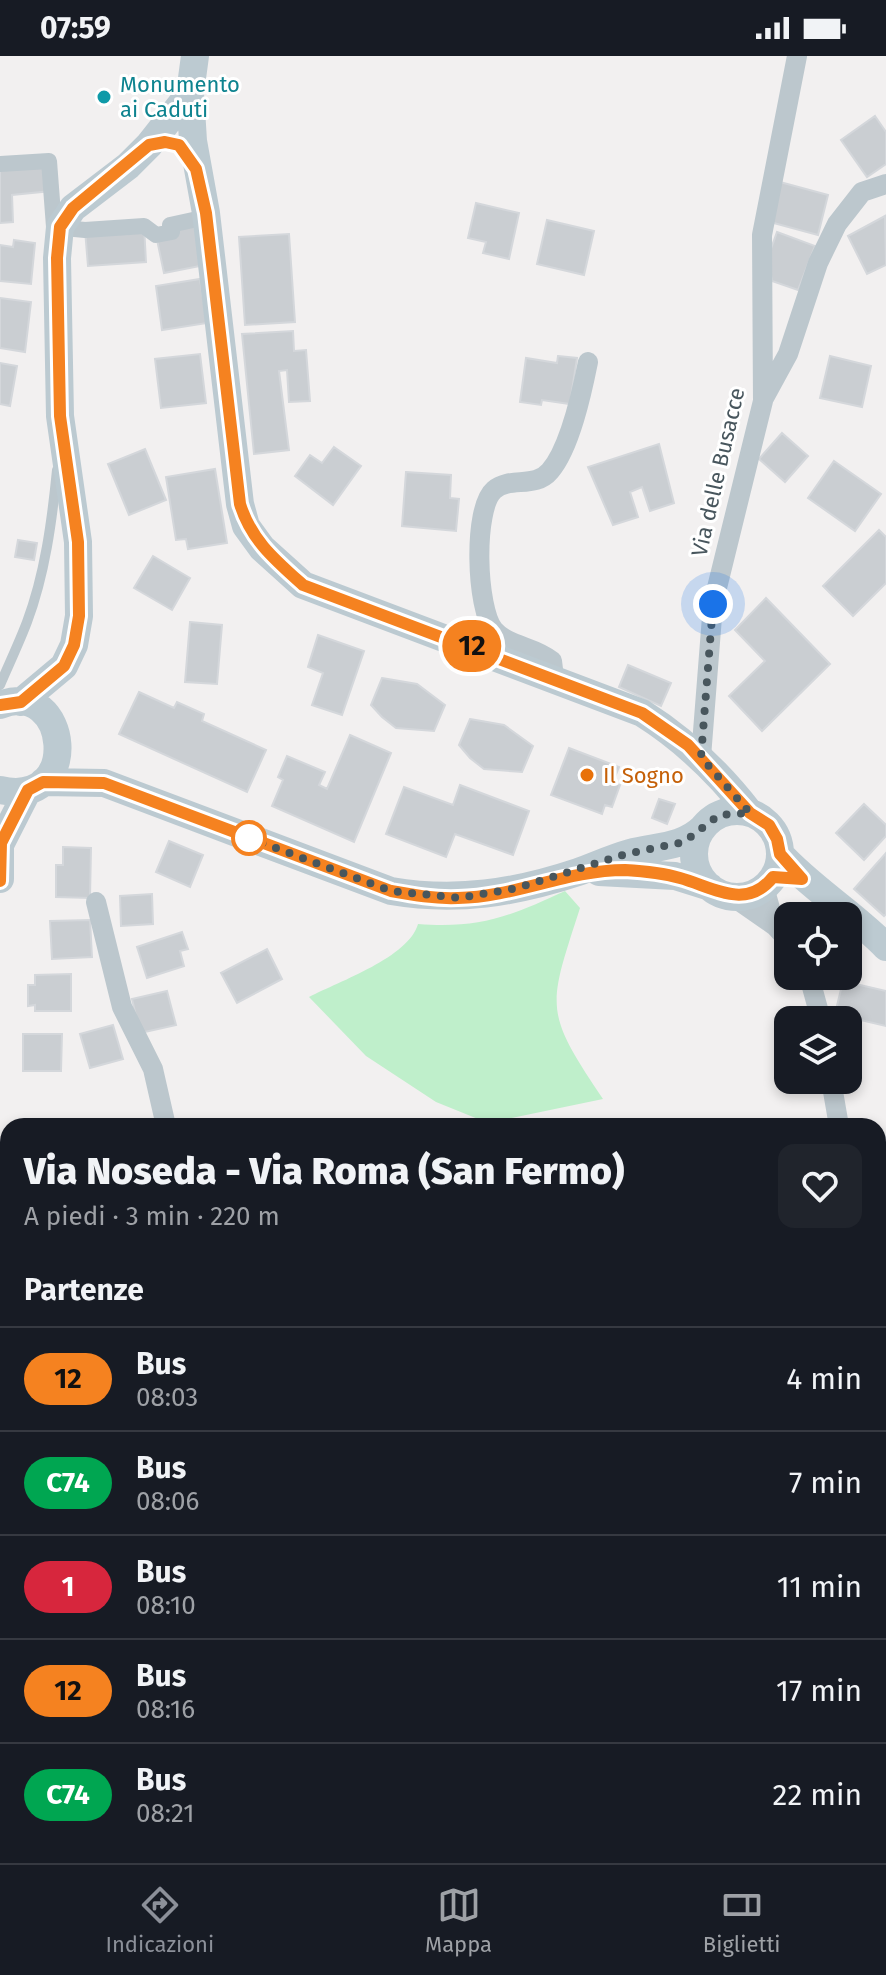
<!DOCTYPE html>
<html lang="it">
<head>
<meta charset="utf-8">
<style>
  :root { --surface:#171b24; --page:#20242c; --text:#f1f3f6; --muted:#9ea1a6; --line:#363941; --accent:#8c9099 }
  body { margin:0; font-family:"Fira Sans",sans-serif; background:var(--page); color:var(--text); height:100vh; display:flex; flex-direction:column; font-size:30px; white-space:nowrap }
  * { box-sizing:border-box; margin:0 }
  p { font-size:26px; color:var(--muted) }
  .icon { flex:none; width:44px; height:44px; fill:none; stroke:currentColor; stroke-width:2; stroke-linecap:round; stroke-linejoin:round }
  .map { position:relative; flex:1; overflow:hidden }
  .details { position:absolute; left:0px; top:1062px; width:886px; height:746px; display:flex; flex-direction:column; background:var(--surface); border-radius:24px 24px 0 0; box-shadow:0 4px 12px #0003 }
  .details>* { flex:none }
  .badge { padding:0 16px; border-radius:26px; font-size:28px; line-height:52px }
  .fabs { position:absolute; left:774px; top:846px; display:grid; gap:16px }
  .fabs a { display:grid; place-items:center; width:88px; height:88px; border-radius:16px; background:var(--surface); box-shadow:0 4px 12px #0003; font-size:40px }
  .you { position:absolute; width:40px; height:40px; margin:-20px; border:6px solid #fff; border-radius:50%; background:#1a73e8; box-shadow:0 0 0 12px #1a73e833 }
  .map>.badge { position:absolute; translate:-50% -50%; box-shadow:0 0 0 4px #fff }
  h2 { padding:0 24px; font-size:30px; line-height:72px }
  .round { display:grid; place-items:center; flex:none; width:84px; height:84px; border-radius:16px; background:var(--page) }
  .head { display:flex; align-items:center; justify-content:space-between; height:136px; padding:0 24px }
  h1 { font-size:38px; font-weight:800; line-height:60px }
  ul { padding:0; list-style:none }
  li { display:flex; align-items:center; gap:24px; height:104px; padding:0 24px; border-top:2px solid var(--line) }
  li div { flex:1 }
  li b { display:block; font-size:30px }
  li em { font-style:normal }
  li .badge { min-width:88px; font-weight:700; text-align:center }
  .status { display:flex; justify-content:space-between; align-items:center; height:56px; padding:0 40px; background:var(--surface); direction:ltr }
  .status svg { height:22px; fill:currentColor }
  .dock { display:flex; justify-content:space-around; align-items:center; height:112px; border-top:2px solid var(--line); background:var(--surface); font-size:22px; color:var(--muted) }
  .dock a { display:grid; justify-items:center; gap:4px }
  .dock .selected { color:var(--accent) }
  .map>svg:first-child { display:block }
</style>
</head>
<body>
<div class="status"><b>07:59</b><svg viewBox="0 0 49 12"><path d="M0 12V9h3v3zM5 12V6h3v6zM10 12V3h3v9zM15 12V0h3v12zM26 1h20v11H26zM47 4h2v5h-2z"/></svg></div>
<div class="map">
<svg width="886" height="1807" viewBox="0 0 886 1807">
  <rect width="100%" height="100%" fill="#f2f0f0"/>
  <path fill="#bfefcb" d="M565,835L580,852C548,952 543,954 603,1043L488,1067L436,1046L366,1000L309,941C340,925 409,901 418,868C479,873 511,860 565,835Z
    M880,1608L886,1611V1807H35L38,1800H878Z"/>
  <path fill="#caced2" stroke="#d4d7db" stroke-width="2" d="M875,60L886,76V108L867,121L841,84Z
    M49,105L51,135L12,139L13,166L0,167V108Z
    M780,126L828,139L818,179L770,166Z
    M476,147L519,157L509,203L483,197L486,186L468,182Z
    M885,160L886,209L867,218L848,180Z
    M196,164L205,209L164,217L156,179Z
    M547,164L594,175L584,219L537,208Z
    M144,170L146,206L88,210L85,174Z
    M777,176L815,190L798,234L772,225L768,201Z
    M289,178L295,266L245,269L239,181Z
    M14,184L35,187L31,228L0,225V189L13,191Z
    M200,223L207,267L162,274L156,230Z
    M0,242L31,246L25,296L0,292Z
    M293,275L294,295L306,294L310,345L289,346L287,314L279,315L289,394L254,398L242,278Z
    M200,298L206,347L161,352L155,303Z
    M558,300L577,302L570,348L542,344L541,349L520,346L526,302L557,307Z
    M830,300L871,310L862,351L820,342Z
    M0,307L17,310L10,350L0,348Z
    M782,377L808,400L785,426L759,403Z
    M659,388L674,447L650,455L642,431L630,436L638,461L613,469L588,411Z
    M334,391L361,410L333,449L295,420L310,399L322,407Z
    M145,393L166,444L129,459L108,408Z
    M834,405L881,438L855,475L808,442Z
    M215,413L227,487L188,493L186,483L176,484L166,421Z
    M406,416L451,419L450,442L459,443L456,475L402,470Z
    M879,474L886,481V527L853,560L823,530Z
    M18,484L37,487L34,504L15,501Z
    M153,500L190,522L172,554L134,532Z
    M766,542L830,608L762,675L729,640L765,605L735,574Z
    M190,566L222,569L217,628L185,626Z
    M318,579L364,595L342,659L312,649L323,617L308,611Z
    M628,609L671,627L661,650L619,631Z
    M382,622L417,628L445,649L434,675L396,672L382,661L371,649Z
    M139,636L174,652L177,646L204,658L202,665L266,694L247,736L119,678Z
    M470,663L504,669L533,690L522,716L484,713L470,702L459,689Z
    M350,679L391,697L354,786L272,750L283,724L278,721L287,700L325,716L319,729L327,733Z
    M569,692L619,711L613,726L620,729L612,751L605,749L602,758L551,739Z
    M460,729L529,755L513,799L455,778L446,801L386,778L404,731L453,749Z
    M659,743L675,748L667,768L652,762Z
    M864,748L886,769V780L864,804L836,777Z
    M169,785L203,799L190,831L156,816Z
    M63,791L91,792L90,842L56,841V809H63Z
    M886,797V858L884,860L854,833Z
    M152,838L153,868L121,870L120,840Z
    M90,864L92,901L52,903L50,865Z
    M182,876L188,893L180,895L184,910L147,922L137,891Z
    M267,893L282,923L237,947L221,917Z
    M71,918V955H35V949L28,950V929H35V919Z
    M843,925L886,935V970L835,958Z
    M167,935L176,969L140,977L132,943Z
    M113,969L123,1003L90,1012L80,978Z
    M23,978H62L61,1015H23Z
    M878,1073L886,1081V1141L878,1132Z
    M878,1474L886,1481V1576L878,1572Z
    M878,1687L886,1691V1708L878,1721Z
    M886,1742V1804L878,1800V1757Z"/>
  <g fill="none" stroke-linecap="round" stroke-linejoin="round">
    <path stroke="#78cd96" stroke-width="4" stroke-dasharray="6 4" stroke-linecap="butt" d="M722,1807L723,1800"/>
    <path stroke="#bcc7cd" stroke-width="10" d="M0,629C9,608 19,587 27,566C45,518 52,465 57,414"/>
    <path stroke="#bcc7cd" stroke-width="16" d="M0,108L49,105L54,171L85,174L144,170L156,179L172,176L170,169L202,162L201,153"/>
    <path stroke="#bcc7cd" stroke-width="20" d="M764,342L788,298L818,207L837,168L862,136L886,128
      M554,622L552,605C534,590 509,591 494,574C476,553 473,452 494,434C510,420 535,433 550,415C570,392 582,336 588,306
      M701,701L713,548L763,345L762,179L797,0
      M764,831L775,870
      M732,840L775,870L788,884
      M96,846L122,951L153,1013L166,1070
      M812,860L841,850
      M809,920L821,964
      M831,1024L839,1070
      M878,1165L886,1169
      M0,1413L8,1414
      M878,1581L886,1583
      M0,1607L2,1807
      M250,1800V1807"/>
    <path stroke="#bccad1" stroke-width="28" d="M195,0L190,37L193,85L206,157L240,448L246,470L262,492L303,529L642,657C685,684 719,717 750,757
      M21,646L64,610L74,589L79,560L78,486L60,360L57,202L60,171L73,152L128,110L149,89L190,37
      M0,649C69,621 84,753 0,734
      M43,726L104,727L391,835C456,846 515,837 578,816C595,810 612,802 630,797C657,790 682,792 703,772
      M694 798a43 43 0 1 1 86 0a43 43 0 1 1-86 0Z
      M0,782V823
      M1,787L28,734
      M780,798C812,833 853,857 886,891
      M599,816L675,820L710,831"/>
  </g>
  <g fill="none" stroke-linecap="round" stroke-linejoin="round">
    <defs>
      <path id="line" d="M0,649L21,646L64,610L74,589L79,560L78,486L60,360L57,202L60,171L73,152L149,89L165,86L179,89L196,113L206,157L240,448C251,484 275,504 303,529L642,657L688,689L750,757L769,769L777,783L780,798L802,823L773,821C746,855 713,831 680,822C663,817 643,815 625,814C567,814 515,841 458,842C435,843 413,839 391,835L104,727L43,726L28,734L1,787L0,825"/>
    </defs>
    <use href="#line" stroke="#fff" stroke-width="18"/>
    <use href="#line" stroke="#f58220" stroke-width="12"/>
    <path stroke="#48565d" stroke-width="8" stroke-dasharray="0 14.4" d="M249,782L391,835L460,842L517,832L626,798L684,786L719,759L750,757L701,701L713,548"/>
  </g>
  <circle fill="#0f9aa8" stroke="#fff" stroke-width="3" cx="104" cy="41" r="8"/>
  <circle fill="#e8710a" stroke="#fff" stroke-width="3" cx="587" cy="719" r="8"/>
  <circle fill="#fff" stroke="#f58220" stroke-width="4" cx="249" cy="782" r="16"/>
  <g text-anchor="middle" dominant-baseline="central" stroke-width="6" stroke-linejoin="round" paint-order="stroke">
    <g font-size="22" fill="#0d838f" stroke="#fff" text-anchor="start">
      <text x="120" y="28">Monumento<tspan x="120" dy="25">ai Caduti</tspan></text>
    </g>
    <g font-size="22" fill="#48565d" stroke="#fff">
      <text transform="translate(718 416) rotate(-77)">Via delle Busacce</text>
    </g>
    <g font-size="22" fill="#c56008" stroke="#fff" text-anchor="start">
      <text x="603" y="719">Il Sogno</text>
    </g>
  </g>
</svg>
<div class="fabs">
<a><svg class="icon" aria-label="locate" viewBox="0 0 24 24"><circle cx="12" cy="12" r="6"/><path d="M12 2v4M12 18v4M2 12h4M18 12h4"/></svg></a>
<a><svg class="icon" aria-label="layers" viewBox="0 0 24 24"><path d="M12 4l9 5-9 5-9-5zM3 14l9 5 9-5"/></svg></a>
</div>
<div class="you" style="left:713px;top:548px"></div>
<b class="badge" style="left:472px;top:590px;background:#f58220;color:#111">12</b>
<section class="details">
<div class="head"><div><h1>Via Noseda - Via Roma (San Fermo)</h1><p>A piedi · 3 min · 220 m</p></div><a class="round"><svg class="icon" aria-label="heart" viewBox="0 0 24 24"><path d="M12 20l-8-8c-3-5 5-10 8-4 3-6 11-1 8 4z"/></svg></a></div>
<h2>Partenze</h2>
<ul>
<li><span class="badge" style="background:#f58220;color:#111">12</span><div><b>Bus</b><p>08:03</p></div><em>4 min</em></li>
<li><span class="badge" style="background:#00a651;color:#fff">C74</span><div><b>Bus</b><p>08:06</p></div><em>7 min</em></li>
<li><span class="badge" style="background:#d7263d;color:#fff">1</span><div><b>Bus</b><p>08:10</p></div><em>11 min</em></li>
<li><span class="badge" style="background:#f58220;color:#111">12</span><div><b>Bus</b><p>08:16</p></div><em>17 min</em></li>
<li><span class="badge" style="background:#00a651;color:#fff">C74</span><div><b>Bus</b><p>08:21</p></div><em>22 min</em></li>
</ul>
</section>
</div>
<nav class="dock">
<a class="selected"><svg class="icon" aria-label="directions" viewBox="0 0 24 24"><path d="M12 3l9 9-9 9-9-9zM9 14v-3h6M13 9l2 2-2 2"/></svg>Indicazioni</a>
<a><svg class="icon" aria-label="map" viewBox="0 0 24 24"><path d="M3 6l6-2 6 2 6-2v14l-6 2-6-2-6 2zM9 4v14M15 6v14"/></svg>Mappa</a>
<a><svg class="icon" aria-label="tickets" viewBox="0 0 24 24"><path d="M3 7h18v10H3zM15 7v10"/></svg>Biglietti</a>
</nav>
</body>
</html>
